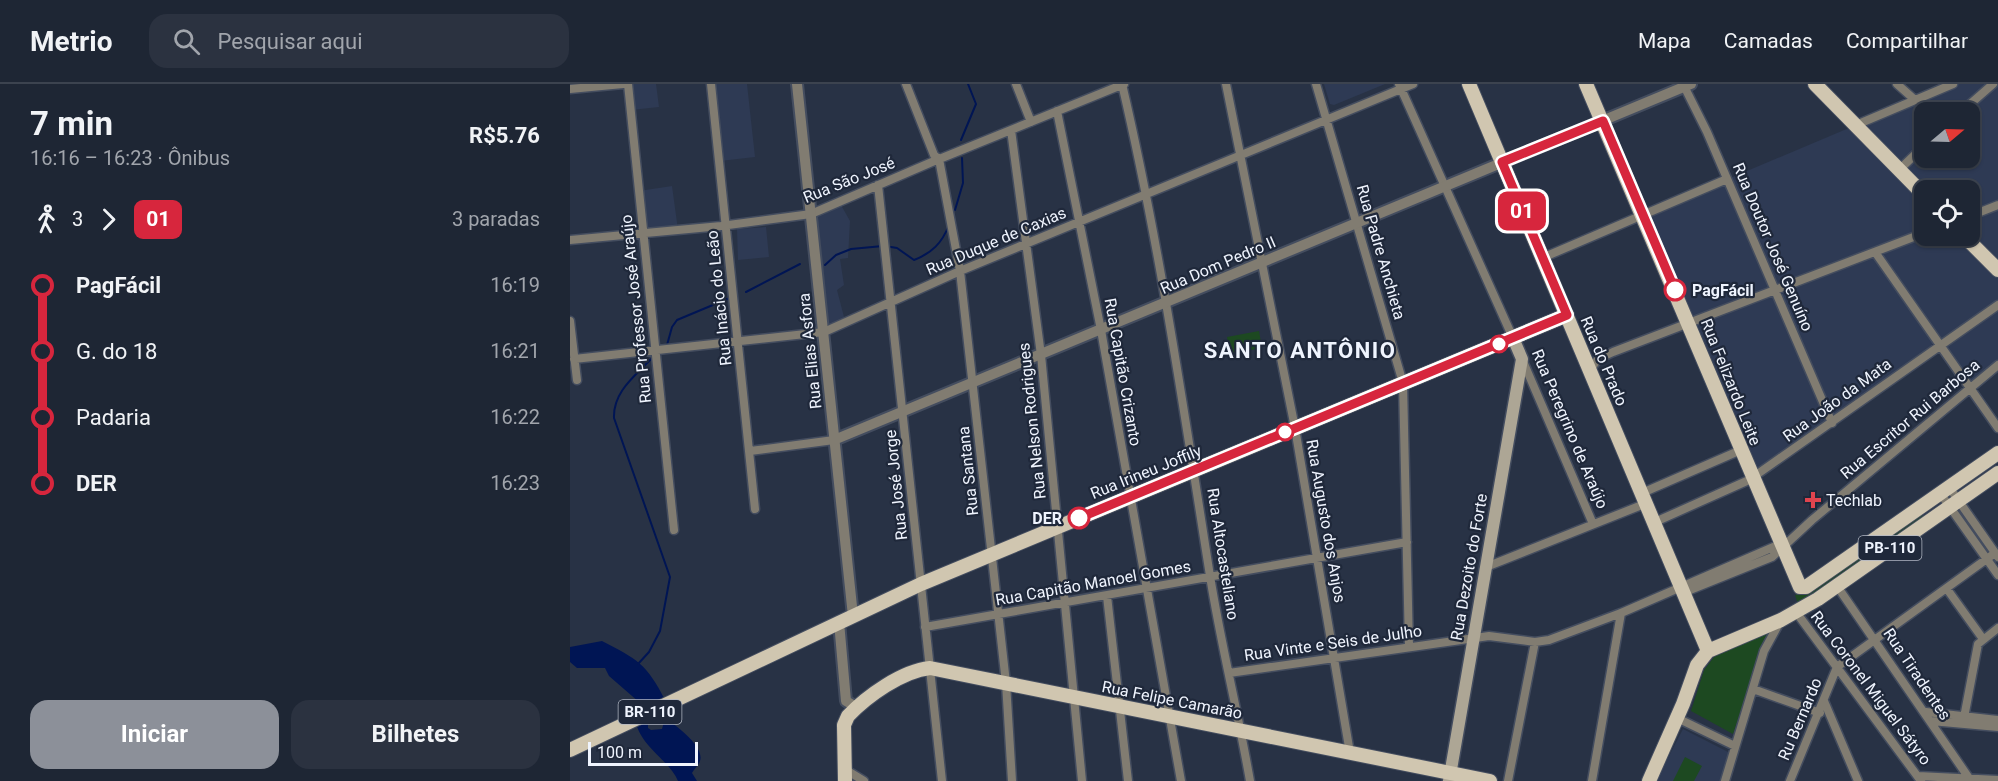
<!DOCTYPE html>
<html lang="pt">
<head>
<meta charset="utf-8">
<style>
  :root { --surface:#1e2634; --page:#2b3240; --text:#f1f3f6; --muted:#a1a5ac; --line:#3c434f; --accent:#8c9099 }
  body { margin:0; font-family:Roboto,sans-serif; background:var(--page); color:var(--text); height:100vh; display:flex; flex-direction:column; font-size:22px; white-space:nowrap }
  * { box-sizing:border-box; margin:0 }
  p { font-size:20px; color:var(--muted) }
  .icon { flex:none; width:33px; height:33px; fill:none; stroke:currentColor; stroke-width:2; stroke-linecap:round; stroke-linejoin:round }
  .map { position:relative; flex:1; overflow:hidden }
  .side { display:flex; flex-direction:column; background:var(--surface); width:570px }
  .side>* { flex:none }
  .badge { padding:0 12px; border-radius:9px; font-size:21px; line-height:39px }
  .needle { width:39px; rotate:71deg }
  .fabs { position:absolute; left:1344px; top:18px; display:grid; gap:12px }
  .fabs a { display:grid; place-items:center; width:66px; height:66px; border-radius:12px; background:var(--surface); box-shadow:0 2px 4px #0004,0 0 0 2px var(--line); font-size:30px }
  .scale { position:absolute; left:18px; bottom:15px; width:110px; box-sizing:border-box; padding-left:6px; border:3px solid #eff4fe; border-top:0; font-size:16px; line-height:21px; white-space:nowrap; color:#eff4fe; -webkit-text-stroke:4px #1f283a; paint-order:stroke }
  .map>.badge { position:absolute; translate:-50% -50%; box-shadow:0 0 0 3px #fff }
  .legs { display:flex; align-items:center; gap:9px; height:66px; padding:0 30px; font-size:20px }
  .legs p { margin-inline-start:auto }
  .overview { display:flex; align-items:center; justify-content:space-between; height:102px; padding:0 30px }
  h1 { font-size:33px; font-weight:700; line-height:45px }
  .button { display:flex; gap:12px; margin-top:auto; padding:12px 30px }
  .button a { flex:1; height:69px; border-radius:18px; background:var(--accent); color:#fff; font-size:24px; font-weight:700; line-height:69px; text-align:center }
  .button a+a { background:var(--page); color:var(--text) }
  ul { padding:0 30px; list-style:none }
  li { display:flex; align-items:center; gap:21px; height:66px; font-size:22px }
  li i { display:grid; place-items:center; width:9px; height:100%; margin:0 8px; background:currentColor }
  li i::after { content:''; width:15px; height:15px; margin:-8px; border:4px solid; border-radius:50%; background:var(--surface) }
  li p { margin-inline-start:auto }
  li:first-child i { background:linear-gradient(#0000 50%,currentColor 0) }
  li:last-child i { background:linear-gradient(currentColor 50%,#0000 0) }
  header { display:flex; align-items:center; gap:36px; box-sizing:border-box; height:84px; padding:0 30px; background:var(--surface); border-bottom:2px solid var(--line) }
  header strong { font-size:28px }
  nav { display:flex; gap:33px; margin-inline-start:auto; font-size:21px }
  .search { width:420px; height:54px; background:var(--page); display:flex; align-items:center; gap:15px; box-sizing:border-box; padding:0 21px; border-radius:18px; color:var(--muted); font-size:22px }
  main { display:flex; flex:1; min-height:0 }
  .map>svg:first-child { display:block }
</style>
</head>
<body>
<header>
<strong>Metrio</strong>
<div class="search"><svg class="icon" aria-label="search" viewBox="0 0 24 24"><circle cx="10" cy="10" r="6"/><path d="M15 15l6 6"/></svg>Pesquisar aqui</div>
<nav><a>Mapa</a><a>Camadas</a><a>Compartilhar</a></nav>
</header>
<main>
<section class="side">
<div class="overview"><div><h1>7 min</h1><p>16:16 – 16:23 · Ônibus</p></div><b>R$5.76</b></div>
<div class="legs"><svg class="icon" aria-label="walk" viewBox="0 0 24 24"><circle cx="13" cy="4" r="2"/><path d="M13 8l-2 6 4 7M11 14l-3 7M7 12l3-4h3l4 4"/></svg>3<svg class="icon" aria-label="forward" viewBox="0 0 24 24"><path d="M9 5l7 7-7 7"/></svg><b class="badge" style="background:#d7263d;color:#fff">01</b><p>3 paradas</p></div>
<ul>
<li><i style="color:#d7263d"></i><b>PagFácil</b><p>16:19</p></li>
<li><i style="color:#d7263d"></i><span>G. do 18</span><p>16:21</p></li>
<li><i style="color:#d7263d"></i><span>Padaria</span><p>16:22</p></li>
<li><i style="color:#d7263d"></i><b>DER</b><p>16:23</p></li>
</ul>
<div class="button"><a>Iniciar</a><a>Bilhetes</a></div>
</section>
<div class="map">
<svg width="1428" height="697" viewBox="0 0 1428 697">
  <rect width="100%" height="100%" fill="#283245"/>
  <path fill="#2e3a54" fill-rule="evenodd" d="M58,0H86L89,23L61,26Z
    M143,0H177L185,73L150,77Z
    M754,0H815L764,21L760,20Z
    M1383,0H1428V180L1400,152V106H1354V152H1387L1428,193V281L1401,304L1367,257L1262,339L1179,396L1073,131ZM1354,28H1400V74H1354Z
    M102,102L108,146L73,150L69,107Z
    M271,121L280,137L278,174L270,175L274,201L267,206L274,233L257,243L247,132Z
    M196,143L199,173L168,176L167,145Z
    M1113,645L1162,670L1153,697H1086Z"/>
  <path fill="#1d4921" d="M689,247L692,264L660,270L657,253Z
    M1352,430L1354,436L1228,520L1225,511L1237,508Z
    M1206,545L1193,561L1163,650L1121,627L1134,586L1147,569Z
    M1115,673L1132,682L1124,697H1103Z"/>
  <path fill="#001554" d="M32,557C67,575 77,580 95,616L77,625L39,592L35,584H7L0,578V563Z
    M78,632V644L81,646L92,645L95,634C105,641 135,662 130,677C129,681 124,685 122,689L127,697H108C100,677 70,662 66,638Z"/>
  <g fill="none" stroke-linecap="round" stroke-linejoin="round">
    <path stroke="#001554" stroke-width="2" d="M391,56L406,20L398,0
      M385,126L393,99L392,74
      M321,163L327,164L344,176C362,169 372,159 379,141
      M255,181L266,171L281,165L313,162
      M176,208L230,180
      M97,261L102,243L107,236L162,213
      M68,580L79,568L90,547L100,493L44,334C43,308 64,293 81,275"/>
    <defs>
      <path id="minor" d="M58,0L104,446
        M141,0L185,425
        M336,0L364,71L369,75L390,187L436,599L442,697
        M446,0L461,38
        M552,0C590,162 614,328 640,492C651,561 668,628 680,697
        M656,0L725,344L780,669
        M746,0L833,299L839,563
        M829,0L943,254
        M1113,0L1137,48L1262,339
        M1327,0L1345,16
        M0,5L53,0
        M487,27L531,246L611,697
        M1391,28L1423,0
        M1286,41L1383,0
        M441,46L471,271L512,697
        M1330,85L1354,62
        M308,101L372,697
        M1400,132L1428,121
        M0,156L151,142L241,130L362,78L554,0
        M1305,168L1428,344
        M972,174L1157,95
        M0,237L7,296
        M4,275L254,248L390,187L843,0
        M952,275L1023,440
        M1020,286L1028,275L1043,268L1354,149
        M180,367L264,356
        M1379,403L1428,473
        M1072,409L1171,366
        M1370,409L1428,491
        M1085,438L1179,396L1428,221
        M916,483L1077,419
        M1267,502L1401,697
        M1377,505L1413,555
        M1115,508L1202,473L1242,436L1428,281
        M537,512L558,697
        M1226,528L1351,697
        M355,543L837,458
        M1267,583L1425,469
        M659,589L919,552L965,558L979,556L1051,529L1215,458
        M1183,605L1250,629
        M1254,617L1288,697
        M1356,628L1428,636
        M1107,634L1165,662
        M1361,637L1428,643
        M1393,639L1408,560L1428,544
        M276,686L294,697
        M1348,692L1428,696
        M938,697L965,558
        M1022,697L1051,529
        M1155,697L1194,567L1211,536
        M1220,697L1267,583"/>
      <path id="tertiary" d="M227,0L283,532
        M264,356L1121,0
        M269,538L276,617L286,623"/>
      <path id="secondary" d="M879,697L952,275L943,254"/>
      <path id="primary" d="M899,0L1138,567
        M1016,0L1230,503H1236L1428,369
        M1245,0L1354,111
        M1394,152L1428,186
        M0,666L351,500L997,231
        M275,697L274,641L278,632C297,612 332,587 360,584L920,697
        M1079,697L1113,620L1127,581L1138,567L1211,536L1248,515L1428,389"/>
    </defs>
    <use href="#minor" stroke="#444d5f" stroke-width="11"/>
    <use href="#tertiary" stroke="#444d5f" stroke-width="14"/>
    <use href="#secondary" stroke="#444d5f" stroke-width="15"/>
    <use href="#primary" stroke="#444d5f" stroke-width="16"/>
    <use href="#minor" stroke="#817c71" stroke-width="8"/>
    <use href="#tertiary" stroke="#817c71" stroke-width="10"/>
    <use href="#secondary" stroke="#ada695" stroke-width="12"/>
    <use href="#primary" stroke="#d0c6b0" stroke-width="14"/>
  </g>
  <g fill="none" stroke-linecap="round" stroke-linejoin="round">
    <defs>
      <path id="line-1" d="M509,434L997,231L932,78L1033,37L1105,206"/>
    </defs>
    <use href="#line-1" stroke="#fff" stroke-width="14"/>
    <use href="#line-1" stroke="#d7263d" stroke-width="9"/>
  </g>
  <g fill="#fff" stroke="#d7263d" stroke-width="3">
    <circle cx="1105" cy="206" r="10"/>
    <circle cx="929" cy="260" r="8"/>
    <circle cx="715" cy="348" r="8"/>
    <circle cx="509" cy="434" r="10"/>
  </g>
  <path fill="#e0444e" stroke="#1f283a" stroke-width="2" d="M1240 407h6v6h6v6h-6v6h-6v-6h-6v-6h6z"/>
  <g text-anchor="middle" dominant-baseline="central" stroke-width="4.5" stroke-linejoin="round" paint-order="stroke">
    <g fill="#1f283a" stroke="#b1b7c3" stroke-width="1.5">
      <rect x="1288.5" y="452" width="63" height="24" rx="4.5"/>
      <rect x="48.5" y="616" width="63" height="24" rx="4.5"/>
    </g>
    <g font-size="15" font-weight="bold" fill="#eff4fe">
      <text x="1320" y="464">PB-110</text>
      <text x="80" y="628">BR-110</text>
    </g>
    <g font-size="16" fill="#eff4fe" stroke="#1f283a">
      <text transform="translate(279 96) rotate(-22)">Rua São José</text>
      <text transform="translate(426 157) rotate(-23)">Rua Duque de Caxias</text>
      <text transform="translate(1203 163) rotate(67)">Rua Doutor José Genuíno</text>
      <text transform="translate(811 168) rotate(74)">Rua Padre Anchieta</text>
      <text transform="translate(648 181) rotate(-23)">Rua Dom Pedro II</text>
      <text transform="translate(149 214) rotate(-96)">Rua Inácio do Leão</text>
      <text transform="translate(66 225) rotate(-96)">Rua Professor José Araújo</text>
      <text transform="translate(240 267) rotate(-96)">Rua Elias Asfora</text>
      <text transform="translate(1034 277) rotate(67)">Rua do Prado</text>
      <text transform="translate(553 288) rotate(80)">Rua Capitão Crizanto</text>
      <text transform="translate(1161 298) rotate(68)">Rua Felizardo Leite</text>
      <text transform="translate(1267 316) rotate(-36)">Rua João da Mata</text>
      <text transform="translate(1340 335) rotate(-40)">Rua Escritor Rui Barbosa</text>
      <text transform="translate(462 337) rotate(-96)">Rua Nelson Rodrigues</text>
      <text transform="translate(1000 345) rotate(67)">Rua Peregrino de Araújo</text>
      <text transform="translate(398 387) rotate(-96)">Rua Santana</text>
      <text transform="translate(576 388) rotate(-22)">Rua Irineu Joffily</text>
      <text transform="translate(326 401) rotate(-96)">Rua José Jorge</text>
      <text transform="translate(756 437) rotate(80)">Rua Augusto dos Anjos</text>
      <text transform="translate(653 470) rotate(81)">Rua Altocasteliano</text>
      <text transform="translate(899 483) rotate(-80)">Rua Dezoito do Forte</text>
      <text transform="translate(523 499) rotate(-10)">Rua Capitão Manoel Gomes</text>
      <text transform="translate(763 559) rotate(-8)">Rua Vinte e Seis de Julho</text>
      <text transform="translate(1347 590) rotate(56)">Rua Tiradentes</text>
      <text transform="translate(1301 604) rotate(53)">Rua Coronel Miguel Sátyro</text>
      <text transform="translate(602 616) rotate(11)">Rua Felipe Camarão</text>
      <text transform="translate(1230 635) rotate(-67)">Ru Bernardo</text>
    </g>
    <g font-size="16" font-weight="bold" fill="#eff4fe" stroke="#1f283a" text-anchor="start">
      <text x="1122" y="206">PagFácil</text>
      <text x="492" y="434" text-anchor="end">DER</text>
    </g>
    <g font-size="16" fill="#eff4fe" stroke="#1f283a" text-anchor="start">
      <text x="1256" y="416">Techlab</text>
    </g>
    <g font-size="22" font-weight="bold" letter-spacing="1.5" fill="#eff4fe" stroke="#1f283a">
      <text x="730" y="266">SANTO ANTÔNIO</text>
    </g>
  </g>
</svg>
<div class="fabs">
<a><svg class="needle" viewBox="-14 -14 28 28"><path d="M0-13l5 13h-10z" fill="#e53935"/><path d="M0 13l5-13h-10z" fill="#a1a5ac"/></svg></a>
<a><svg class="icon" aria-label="locate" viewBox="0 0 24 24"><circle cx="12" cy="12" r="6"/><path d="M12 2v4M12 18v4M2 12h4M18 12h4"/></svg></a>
</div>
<div class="scale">100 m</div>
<b class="badge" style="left:952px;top:127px;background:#d7263d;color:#fff">01</b>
</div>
</main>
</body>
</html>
